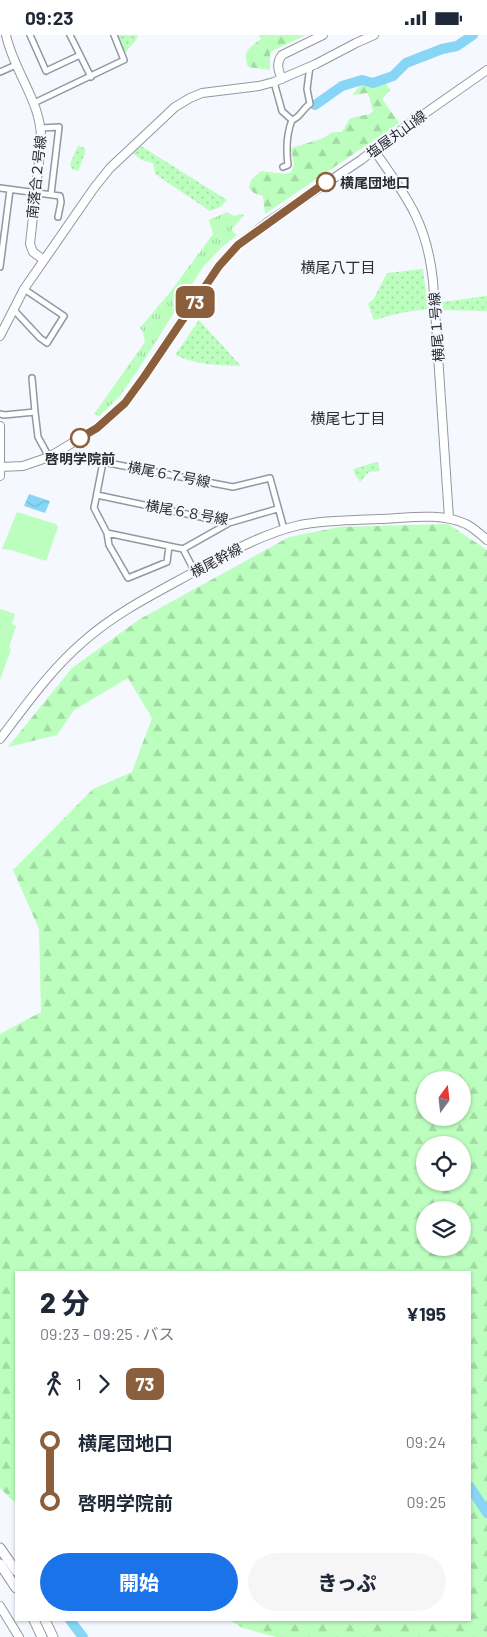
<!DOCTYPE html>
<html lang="ja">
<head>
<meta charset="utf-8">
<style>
  :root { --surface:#fff; --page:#f6f6f7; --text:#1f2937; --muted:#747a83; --accent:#1a73e8 }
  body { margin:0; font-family:Barlow,"Noto Sans JP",sans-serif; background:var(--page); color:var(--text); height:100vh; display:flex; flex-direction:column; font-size:19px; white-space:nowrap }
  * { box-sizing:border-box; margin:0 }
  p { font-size:16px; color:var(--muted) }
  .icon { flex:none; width:28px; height:28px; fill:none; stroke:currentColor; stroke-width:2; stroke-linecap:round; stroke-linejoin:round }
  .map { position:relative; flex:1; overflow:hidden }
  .details { position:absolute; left:15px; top:1236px; width:456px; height:350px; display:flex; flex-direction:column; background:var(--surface); border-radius:0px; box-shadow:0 1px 4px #0004 }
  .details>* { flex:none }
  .badge { padding:0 10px; border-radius:8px; font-size:18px; line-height:32px }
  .needle { width:32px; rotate:15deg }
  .buttons { position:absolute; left:416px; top:1036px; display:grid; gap:10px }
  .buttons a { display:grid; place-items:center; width:55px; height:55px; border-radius:50%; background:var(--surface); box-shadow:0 1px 4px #0004; font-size:25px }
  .map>.badge { position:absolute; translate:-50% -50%; box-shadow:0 0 0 2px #fff }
  .legs { display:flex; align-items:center; gap:8px; height:55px; padding:0 25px; font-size:16px }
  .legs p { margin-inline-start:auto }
  .overview { display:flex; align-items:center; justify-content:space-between; height:85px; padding:0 25px }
  h1 { font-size:28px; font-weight:800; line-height:38px }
  .button { display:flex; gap:10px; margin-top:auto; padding:10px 25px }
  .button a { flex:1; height:58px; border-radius:30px; background:var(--accent); color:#fff; font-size:20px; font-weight:800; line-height:58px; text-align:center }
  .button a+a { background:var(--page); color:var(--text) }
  ul { padding:0 25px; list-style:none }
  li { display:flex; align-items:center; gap:18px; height:60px; font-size:19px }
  li i { display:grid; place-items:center; width:8px; height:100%; margin:0 6px; background:currentColor }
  li i::after { content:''; width:12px; height:12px; margin:-6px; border:4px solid; border-radius:50%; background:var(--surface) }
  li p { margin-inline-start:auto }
  li:first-child i { background:linear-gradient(#0000 50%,currentColor 0) }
  li:last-child i { background:linear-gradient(currentColor 50%,#0000 0) }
  .status { display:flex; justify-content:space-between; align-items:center; height:35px; padding:0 25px; background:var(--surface); direction:ltr }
  .status svg { height:14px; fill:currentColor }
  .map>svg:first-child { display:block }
</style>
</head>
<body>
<div class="status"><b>09:23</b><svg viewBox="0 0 49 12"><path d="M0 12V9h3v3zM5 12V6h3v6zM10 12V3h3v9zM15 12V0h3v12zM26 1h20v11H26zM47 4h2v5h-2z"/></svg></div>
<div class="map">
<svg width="487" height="1602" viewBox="0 0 487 1602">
  <defs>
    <pattern id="grass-tufts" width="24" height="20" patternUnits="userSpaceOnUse" patternTransform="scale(1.25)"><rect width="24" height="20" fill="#bbfebd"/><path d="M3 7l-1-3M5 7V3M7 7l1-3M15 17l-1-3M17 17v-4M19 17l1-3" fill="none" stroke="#a1daa3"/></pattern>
    <pattern id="forest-firs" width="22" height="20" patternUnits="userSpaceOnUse" patternTransform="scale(1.25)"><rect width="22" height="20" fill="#bbfebd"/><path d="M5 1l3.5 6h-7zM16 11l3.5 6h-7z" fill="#a1daa3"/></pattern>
    <pattern id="park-dots" width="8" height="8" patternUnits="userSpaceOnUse" patternTransform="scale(1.25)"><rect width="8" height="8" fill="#bbfebd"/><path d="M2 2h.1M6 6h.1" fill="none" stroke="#a1daa3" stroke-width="1.8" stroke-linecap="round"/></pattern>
    <pattern id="water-waves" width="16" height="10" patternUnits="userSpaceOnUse" patternTransform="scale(1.25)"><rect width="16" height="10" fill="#87d6f6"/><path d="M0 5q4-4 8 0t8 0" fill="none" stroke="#75b8d3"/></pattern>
  </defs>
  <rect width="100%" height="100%" fill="#f5f8fe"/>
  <path fill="url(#grass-tufts)" d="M227,177L234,181L241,179L244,180L231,195L237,200L221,213L203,232L136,338L119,362L99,381L94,379L145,307L143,297L140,293L171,256L213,199L209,185Z"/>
  <path fill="url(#forest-firs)" fill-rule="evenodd" d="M259,0H306L274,15L270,18V35L248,32C242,16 249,13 261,4Z
    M385,47L390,55L382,64L399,88L265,179L263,161L254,158L249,153L251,145L261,136L286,139L291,137L294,129L291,113L321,104L333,97H342L349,85L351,83L370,79L373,76L368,58L352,60L362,48L369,51Z
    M448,489L487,515V1602H276L243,1593L229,1585H470V1238H16V1467L11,1464L0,1453V999L41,977L39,894L13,835L93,754L132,737L152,683L128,643L74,675L57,700L8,712L72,633L140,584L289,502L340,492ZM425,1045H462V1082H425ZM425,1110H462V1148H425ZM425,1175H462V1212H425Z"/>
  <path fill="url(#park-dots)" d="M116,0H138L136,5L124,19Z
    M78,111L85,113V118L78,136L72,134L70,129Z
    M141,111L227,165L220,172L210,176L155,139L153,128L141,125L133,118Z
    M423,234L428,274L400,278L374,285L368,269L373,265L387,238Z
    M487,261V276L444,275L442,267Z
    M199,285L241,331C217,330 197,330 175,320Z
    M376,427L378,428L380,436L369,437L360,447L354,438V434Z"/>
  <path fill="#bbfebd" d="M17,477L56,489L58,492L46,526L11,515L2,514Z
    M0,574L15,579L12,589L16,591L9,613L11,614L0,645Z"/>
  <path fill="url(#water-waves)" d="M29,459L50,466L45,478L24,471Z"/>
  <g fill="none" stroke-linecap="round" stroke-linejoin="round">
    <path stroke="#87d6f6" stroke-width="10" d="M315,70L342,51L362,45L373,48L393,41L406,28L442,14L457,11L473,0
      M470,1452L487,1478
      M70,1585L83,1602"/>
    <defs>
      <path id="street" d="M30,0L46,36L80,20
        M70,0L91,42
        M0,37L16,30
        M274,47L282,76L292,85C300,83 303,73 310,69L307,54L310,31
        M34,68L124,25L114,0
        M41,93L59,92L51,159
        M283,132L288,130C286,114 286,100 292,85
        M0,153L60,161L61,167L58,182
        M0,232L10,155
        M13,274L40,303L47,308L64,281L24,254
        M32,343L35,377
        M0,379L4,380L35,377L38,402L49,422
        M97,460L229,488L277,474
        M107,498L109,510L128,543L167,527L169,511
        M183,514L229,488
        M195,537L183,514L107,498L94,473L103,427L233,452L270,443L284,494"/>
      <path id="secondary" d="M6,0C14,38 43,68 41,108L30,209L33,217L44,225
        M282,44C278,35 276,28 282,20L323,0
        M374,115C406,161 427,187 433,246L449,483
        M0,301L24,254L94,153L110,133L175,72L190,63L202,58L259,51L274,47L316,29L356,8L374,0
        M0,391V441
        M0,432L23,431L49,422L97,393L125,368L144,342L219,231L238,210L268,187L361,125L384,107L487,35
        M0,704C26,670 51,634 84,606C119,575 162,555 203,532C234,515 265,498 300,490C326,485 353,485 379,484C407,483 440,477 466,489C474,493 480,499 487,505
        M0,1571L19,1602"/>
      <path id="primary" d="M0,1513L16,1536
        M0,1529L16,1553
        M34,1585L42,1602
        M45,1585L53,1602"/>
    </defs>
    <use href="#street" stroke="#9397a1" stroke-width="8"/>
    <use href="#secondary" stroke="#9397a1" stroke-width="10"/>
    <use href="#primary" stroke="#9397a1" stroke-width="11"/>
    <use href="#street" stroke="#fff" stroke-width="5"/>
    <use href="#secondary" stroke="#fff" stroke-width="8"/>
    <use href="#primary" stroke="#fff" stroke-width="9"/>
  </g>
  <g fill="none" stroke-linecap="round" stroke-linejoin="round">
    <defs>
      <path id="line-1" d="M80,403L97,393L125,368L144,342L219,231L238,210L326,147"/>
    </defs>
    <use href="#line-1" stroke="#fff" stroke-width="11"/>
    <use href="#line-1" stroke="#8b5e3c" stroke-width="8"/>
  </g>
  <g fill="#fff" stroke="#8b5e3c" stroke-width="2.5">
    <circle cx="326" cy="147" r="9"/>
    <circle cx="80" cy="403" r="9"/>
  </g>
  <g text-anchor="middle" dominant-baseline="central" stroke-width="4" stroke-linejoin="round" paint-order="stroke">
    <g font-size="14" fill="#2a2c2f" stroke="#f5f8fe">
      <text transform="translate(396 99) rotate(-36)">塩屋丸山線</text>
      <text transform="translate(36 142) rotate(-84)">南落合２号線</text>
      <text transform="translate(436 292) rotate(-94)">横尾１号線</text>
      <text transform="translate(169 439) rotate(11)">横尾６７号線</text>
      <text transform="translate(187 477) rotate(10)">横尾６８号線</text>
      <text transform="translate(216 525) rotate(-28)">横尾幹線</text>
    </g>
    <g font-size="14" font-weight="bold" fill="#2a2c2f" stroke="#f5f8fe" text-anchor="start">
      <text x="340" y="147">横尾団地口</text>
      <text x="80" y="423" text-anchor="middle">啓明学院前</text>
    </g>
    <g font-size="15" fill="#2a2c2f" stroke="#f5f8fe">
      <text x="338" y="232">横尾八丁目</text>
      <text x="348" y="383">横尾七丁目</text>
    </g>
  </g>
</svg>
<div class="buttons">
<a><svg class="needle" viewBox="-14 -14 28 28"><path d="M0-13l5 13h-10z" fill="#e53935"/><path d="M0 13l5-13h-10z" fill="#747a83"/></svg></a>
<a><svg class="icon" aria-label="locate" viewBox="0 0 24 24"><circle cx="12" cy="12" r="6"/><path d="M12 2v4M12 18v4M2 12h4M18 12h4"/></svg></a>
<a><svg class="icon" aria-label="layers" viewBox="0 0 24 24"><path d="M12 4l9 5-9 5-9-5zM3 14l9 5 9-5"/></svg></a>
</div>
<b class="badge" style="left:195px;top:267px;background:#8b5e3c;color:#fff">73</b>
<section class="details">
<div class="overview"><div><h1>2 分</h1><p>09:23 – 09:25 · バス</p></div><b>¥195</b></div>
<div class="legs"><svg class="icon" aria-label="walk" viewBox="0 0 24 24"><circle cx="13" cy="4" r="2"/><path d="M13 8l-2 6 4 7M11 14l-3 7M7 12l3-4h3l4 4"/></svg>1<svg class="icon" aria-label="forward" viewBox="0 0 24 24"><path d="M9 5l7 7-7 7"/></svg><b class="badge" style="background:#8b5e3c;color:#fff">73</b></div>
<ul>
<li><i style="color:#8b5e3c"></i><b>横尾団地口</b><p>09:24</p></li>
<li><i style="color:#8b5e3c"></i><b>啓明学院前</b><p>09:25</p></li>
</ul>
<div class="button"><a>開始</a><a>きっぷ</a></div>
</section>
</div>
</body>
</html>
